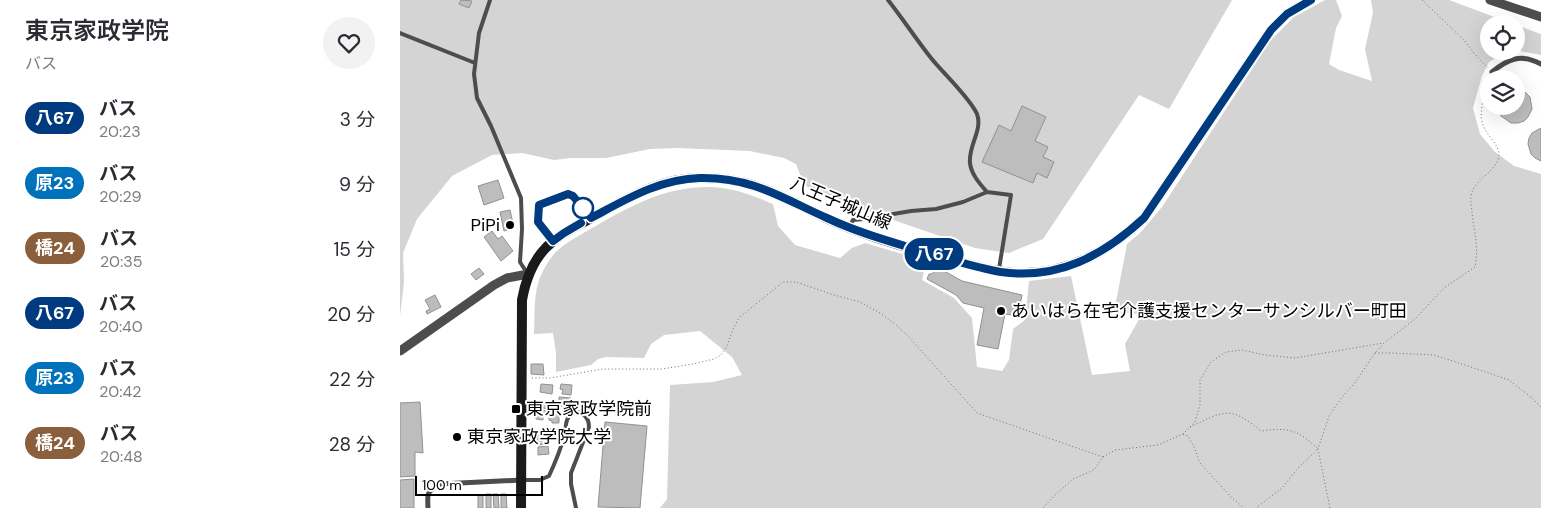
<!DOCTYPE html>
<html lang="ja">
<head>
<meta charset="utf-8">
<style>
  :root { --surface:#fff; --page:#f2f2f3; --text:#2b2b33; --muted:#7c7c81 }
  body { margin:0; font-family:"DM Sans","Noto Sans JP",sans-serif; background:var(--page); color:var(--text); height:100vh; display:flex; flex-direction:column; font-size:19px; white-space:nowrap }
  * { box-sizing:border-box; margin:0 }
  p { font-size:16px; color:var(--muted) }
  .icon { flex:none; width:28px; height:28px; fill:none; stroke:currentColor; stroke-width:2; stroke-linecap:round; stroke-linejoin:round }
  .map { position:relative; flex:1; overflow:hidden }
  .sheet { display:flex; flex-direction:column; background:var(--surface); width:400px }
  .sheet>* { flex:none }
  .badge { padding:0 10px; border-radius:16px; font-size:18px; line-height:32px }
  .fabs { position:absolute; left:1080px; top:15px; display:grid; gap:10px }
  .fabs a { display:grid; place-items:center; width:45px; height:45px; border-radius:50%; background:var(--surface); box-shadow:0 5px 20px #0002; font-size:25px }
  .scale { position:absolute; left:15px; bottom:12px; width:128px; box-sizing:border-box; padding-left:5px; border:2px solid #000; border-top:0; font-size:14px; line-height:18px; white-space:nowrap; color:#000; -webkit-text-stroke:4px #fff; paint-order:stroke }
  .map>.badge { position:absolute; translate:-50% -50%; box-shadow:0 0 0 2px #fff }
  .round { display:grid; place-items:center; flex:none; width:52px; height:52px; border-radius:26px; background:var(--page) }
  .head { display:flex; align-items:center; justify-content:space-between; height:85px; padding:0 25px }
  h1 { font-size:24px; font-weight:600; line-height:38px }
  ul { padding:0; list-style:none }
  li { display:flex; align-items:center; gap:15px; height:65px; padding:0 25px }
  li div { flex:1 }
  li b { display:block; font-size:19px }
  li em { font-style:normal }
  li .badge { min-width:55px; font-weight:700; text-align:center }
  main { display:flex; flex:1; min-height:0 }
  .map>svg:first-child { display:block }
</style>
</head>
<body>
<main>
<section class="sheet">
<div class="head"><div><h1>東京家政学院</h1><p>バス</p></div><a class="round"><svg class="icon" aria-label="heart" viewBox="0 0 24 24"><path d="M12 20l-8-8c-3-5 5-10 8-4 3-6 11-1 8 4z"/></svg></a></div>
<ul>
<li><span class="badge" style="background:#003b80;color:#fff">八67</span><div><b>バス</b><p>20:23</p></div><em>3 分</em></li>
<li><span class="badge" style="background:#0072bc;color:#fff">原23</span><div><b>バス</b><p>20:29</p></div><em>9 分</em></li>
<li><span class="badge" style="background:#8b5e3c;color:#fff">橋24</span><div><b>バス</b><p>20:35</p></div><em>15 分</em></li>
<li><span class="badge" style="background:#003b80;color:#fff">八67</span><div><b>バス</b><p>20:40</p></div><em>20 分</em></li>
<li><span class="badge" style="background:#0072bc;color:#fff">原23</span><div><b>バス</b><p>20:42</p></div><em>22 分</em></li>
<li><span class="badge" style="background:#8b5e3c;color:#fff">橋24</span><div><b>バス</b><p>20:48</p></div><em>28 分</em></li>
</ul>
</section>
<div class="map">
<svg width="1141" height="508" viewBox="0 0 1141 508">
  <rect width="100%" height="100%" fill="#fff"/>
  <path fill="#d4d4d4" d="M0,0H832L769,109L739,95L643,239L609,253L575,248L432,199L404,185L396,164L384,158L350,151L278,148L250,149L206,158H171L154,160L122,153L92,155L52,176L17,219L3,253L4,282L0,316Z
    M925,0H936L942,16L936,28L929,64L939,70L972,81L965,49L973,13L971,0H1049L1113,24H1089V51H1116V25L1141,34V55L1120,51L1104,53L1089,62L1082,76L1073,108L1080,134L1095,152L1114,166L1141,174V508H260L267,499L270,385L313,382L342,375L332,357L300,331L264,335L251,344L244,358L206,357L198,359L191,365L156,372V353L153,333L134,334C135,315 133,292 141,275C144,269 147,263 151,258C159,246 175,238 187,231C225,209 262,187 307,187C331,187 352,195 373,204L378,226L395,245L440,258L452,248L465,243L526,261L522,280L554,298L572,318L577,367L602,371L609,360L613,329L625,320L629,281L671,276L692,375L730,371L725,344L742,314L714,312L727,244L740,233L762,207L871,40L894,17Z"/>
  <path fill="#bdbdbd" stroke="#919191" d="M61,0L72,1L69,8L59,4Z
    M1116,89L1126,93L1130,97L1132,109L1128,117L1124,121L1118,123H1111L1101,116L1098,106H1116Z
    M622,106L646,117L635,141L648,147L643,157L654,162L647,178L637,173L633,183L582,162L599,125L611,131Z
    M1141,128V161L1135,158L1131,154L1128,144L1129,138L1132,133Z
    M98,180L104,198L84,205L78,186Z
    M110,210L114,228L104,231L100,212Z
    M92,231L98,239L102,236L113,251L101,261L84,237Z
    M537,267L562,281L622,295L618,316L605,314L598,349L577,345L584,308L563,303L556,295L527,279L529,274H532Z
    M79,268L84,274L76,280L71,274Z
    M35,295L41,307L27,314L26,311L30,309L25,300Z
    M131,364H143L144,375L131,374Z
    M141,384L153,385L152,394L140,392Z
    M161,384L172,385L171,395L162,394L163,390L160,389Z
    M159,397L171,398V406H159Z
    M139,401H153V409L139,408Z
    M20,402L23,453L15,452V476L0,477V403Z
    M136,410L148,411V416H143V420L136,419Z
    M152,410L159,411V423H152V421L149,420V414H152Z
    M205,422L247,426L240,508L198,507Z
    M148,428L160,430L158,440L150,439L151,431H148Z
    M143,430V434L146,433L147,444L138,445L137,431Z
    M148,446L149,454L138,455V447Z
    M14,479V508H0V480Z
    M86,494H91V508H86Z
    M93,494H98L99,508H94Z
    M101,494H106L107,508H101Z
    M78,495H83V508H78Z"/>
  <g fill="none" stroke-linecap="round" stroke-linejoin="round">
    <path stroke="#6f6f6f" stroke-width="1" stroke-dasharray="1 2.5" stroke-linecap="butt" d="M1022,0L1064,40L1074,53L1088,68
      M975,353H993L1034,355L1071,367L1109,380L1131,397L1141,407
      M132,378H150L203,369H262L293,364L314,359L321,355L327,346L333,329L339,318L383,282H396L434,295L460,302L480,313L495,324L508,336L577,413L703,457
      M790,427C824,411 830,405 861,431C889,427 898,430 918,449L899,467L882,488L856,508
      M783,434L788,436L794,447L800,463L831,497L844,508
      M643,508L654,496L673,479L694,470L703,457L715,450L758,445L783,434L795,422L800,405V380L811,362L826,352L842,350L865,355L895,358L983,343
      M930,508L918,449L929,416L942,397L954,384L975,353L984,343L1015,319L1044,288L1075,267C1079,248 1074,231 1072,213C1072,208 1070,202 1071,197C1072,180 1096,173 1099,156C1100,145 1086,135 1083,125C1078,111 1085,93 1089,80"/>
    <path stroke="#4d4d4d" stroke-width="4" d="M90,0L79,33L74,74L77,98L91,126L121,198L122,229L120,262L127,273
      M488,0C503,19 516,39 531,58C543,73 570,98 577,114C583,130 568,146 570,163C571,174 580,184 587,192
      M0,33L75,63
      M449,228L453,220L464,219L511,211L536,209L563,202L587,192L611,195L599,269
      M153,241L138,222L139,205L168,194L173,196L190,217
      M122,480H140L149,476C155,463 161,448 165,434C166,429 165,423 168,418C172,412 180,410 185,416C188,419 189,423 189,427L171,473V484L176,508"/>
    <path stroke="#4d4d4d" stroke-width="5" d="M1092,72C1108,59 1121,53 1141,64
      M28,508C27,492 27,492 40,484L121,480"/>
    <path stroke="#4d4d4d" stroke-width="9" d="M1090,0L1141,17
      M0,351L94,285L107,278L128,274"/>
    <path stroke="#1a1a1a" stroke-width="10" d="M121,508L122,300C131,250 153,238 195,216C228,198 261,178 300,178C354,177 382,198 428,219C461,234 496,244 531,254C553,260 575,267 597,271C655,281 703,257 744,218L871,30L887,14L911,0"/>
  </g>
  <g fill="none" stroke-linecap="round" stroke-linejoin="round">
    <defs>
      <path id="line" d="M181,223L164,233L153,241L138,222L139,205L168,194L173,196L191,218C225,200 259,179 300,178C352,177 382,198 427,218C461,234 496,243 531,254C554,260 577,268 601,272C658,280 703,256 744,218L871,30L887,14L911,0"/>
    </defs>
    <use href="#line" stroke="#fff" stroke-width="11"/>
    <use href="#line" stroke="#003b80" stroke-width="8"/>
  </g>
  <circle fill="#fff" stroke="#003b80" stroke-width="2.5" cx="183" cy="208" r="10"/>
  <g fill="#000" stroke="#fff" stroke-width="2">
    <circle cx="110" cy="225" r="5"/>
    <circle cx="601" cy="311" r="5"/>
    <rect x="111" y="404" width="10" height="10" rx="2.5"/>
    <circle cx="57" cy="437" r="5"/>
  </g>
  <g text-anchor="middle" dominant-baseline="central" stroke-width="4" stroke-linejoin="round" paint-order="stroke">
    <g font-size="18" fill="#000" stroke="#fff">
      <text transform="translate(441 203) rotate(23)">八王子城山線</text>
    </g>
    <g font-size="18" fill="#000" stroke="#fff" text-anchor="start">
      <text x="100" y="225" text-anchor="end">PiPi</text>
      <text x="611" y="311">あいはら在宅介護支援センターサンシルバー町田</text>
      <text x="126" y="409">東京家政学院前</text>
      <text x="67" y="437">東京家政学院大学</text>
    </g>
  </g>
</svg>
<div class="fabs">
<a><svg class="icon" aria-label="locate" viewBox="0 0 24 24"><circle cx="12" cy="12" r="6"/><path d="M12 2v4M12 18v4M2 12h4M18 12h4"/></svg></a>
<a><svg class="icon" aria-label="layers" viewBox="0 0 24 24"><path d="M12 4l9 5-9 5-9-5zM3 14l9 5 9-5"/></svg></a>
</div>
<div class="scale">100 m</div>
<b class="badge" style="left:534px;top:254px;background:#003b80;color:#fff">八67</b>
</div>
</main>
</body>
</html>
